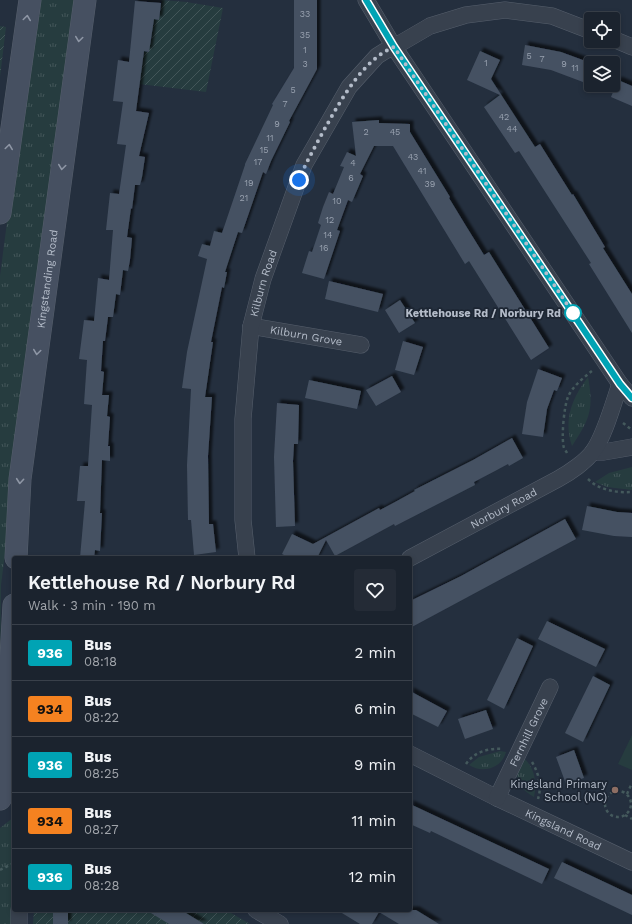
<!DOCTYPE html>
<html lang="en">
<head>
<meta charset="utf-8">
<style>
  :root { --surface:#1b232e; --page:#242b36; --text:#f1f3f6; --muted:#a0a4aa; --line:#39404a }
  body { margin:0; font-family:"Work Sans",sans-serif; background:var(--page); color:var(--text); height:100vh; display:flex; flex-direction:column; font-size:15px; white-space:nowrap }
  * { box-sizing:border-box; margin:0 }
  p { font-size:13px; color:var(--muted) }
  .icon { flex:none; width:22px; height:22px; fill:none; stroke:currentColor; stroke-width:2; stroke-linecap:round; stroke-linejoin:round }
  .map { position:relative; flex:1; overflow:hidden }
  .panel { position:absolute; left:12px; top:556px; width:400px; height:356px; display:flex; flex-direction:column; background:var(--surface); border-radius:4px; box-shadow:0 2px 6px #0003,0 0 0 1px var(--line) }
  .panel>* { flex:none }
  .badge { padding:0 8px; border-radius:3px; font-size:14px; line-height:26px }
  .fabs { position:absolute; left:584px; top:12px; display:grid; gap:8px }
  .fabs a { display:grid; place-items:center; width:36px; height:36px; border-radius:4px; background:var(--surface); box-shadow:0 2px 6px #0003,0 0 0 1px var(--line); font-size:20px }
  .you { position:absolute; width:20px; height:20px; margin:-10px; border:3px solid #fff; border-radius:50%; background:#1a73e8; box-shadow:0 0 0 6px #1a73e833 }
  .map>.badge { position:absolute; translate:-50% -50%; box-shadow:0 0 0 2px #fff }
  .round { display:grid; place-items:center; flex:none; width:42px; height:42px; border-radius:4px; background:var(--page) }
  .summary { display:flex; align-items:center; justify-content:space-between; height:68px; padding:0 16px }
  h1 { font-size:19px; font-weight:600; line-height:30px }
  ul { padding:0; list-style:none }
  li { display:flex; align-items:center; gap:12px; height:56px; padding:0 16px; border-top:1px solid var(--line) }
  li div { flex:1 }
  li b { display:block; font-size:15px }
  li em { font-style:normal }
  li .badge { min-width:44px; font-weight:700; text-align:center }
  .map>svg:first-child { display:block }
</style>
</head>
<body>
<div class="map">
<svg width="632" height="924" viewBox="0 0 632 924">
  <defs>
    <pattern id="grass-tufts" width="24" height="20" patternUnits="userSpaceOnUse"><rect width="24" height="20" fill="#263c3f"/><path d="M3 7l-1-3M5 7V3M7 7l1-3M15 17l-1-3M17 17v-4M19 17l1-3" fill="none" stroke="#435659"/></pattern>
    <pattern id="garden-furrows" width="10" height="10" patternUnits="userSpaceOnUse"><rect width="10" height="10" fill="#263c3f"/><path d="M-1 1l2-2M0 10L10 0M9 11l2-2" fill="none" stroke="#435659"/></pattern>
    <filter id="shadow"><feDropShadow dx="3.5" dy="-3.5" stdDeviation="1" flood-color="#0009"/></filter>
  </defs>
  <rect width="100%" height="100%" fill="#242f3e"/>
  <path fill="url(#grass-tufts)" d="M36,0H75L1,585L0,703V276Z
    M588,377C594,409 590,419 572,446C563,420 572,398 588,377Z
    M632,467V490L607,487L595,482L609,473Z
    M500,751L506,752C502,768 483,774 469,765L479,757Z
    M521,756C535,766 537,782 534,797C513,784 516,778 521,756Z
    M14,817L13,924H0V828Z"/>
  <path fill="#263c3f" d="M632,735V770L618,764Z"/>
  <path fill="url(#garden-furrows)" d="M162,0L186,2L223,8L206,92L139,84L144,51L149,52L148,19H159Z
    M0,26L6,27L0,77Z
    M34,910H226L250,924H33Z"/>
  <path fill="#455162" filter="url(#shadow)" d="M294,0H317V69L289,121L290,122L271,161L266,174L263,172L242,233L238,232L225,272H227L224,288L222,287L211,342H213L205,397H212L208,456L209,524H213L216,552L194,555L191,520H188L187,465L191,389L182,388L187,352L207,259L198,256L202,244L210,246L214,231L222,233L245,165V164L273,105L272,104L294,68Z
    M135,1L161,3L159,20L154,19L149,52L144,51L136,111L149,113L139,156L145,157L142,177L140,185H135L132,209L131,208L127,237L132,238L130,260L128,271L123,270L120,295L116,294L113,317H108L105,341H103L101,371L104,372L102,395H109L107,416L110,417L108,446H110V461L102,460L100,513H102L100,551L95,550L94,558H80L85,501H77L80,466H88L92,405L84,404L87,360L79,359L84,320L94,321L98,278L109,280L113,230H106L110,193L119,194L126,145L117,144L123,102L113,101L118,60L129,62Z
    M525,45L561,52L591,63V85L551,70L522,65Z
    M480,51L500,60L491,79L535,147L540,144L572,195L573,194L605,247L603,248L632,294V333L589,264L591,263L553,204L519,151L515,153L484,107L500,95L467,80Z
    M618,80L632,86V106L611,97Z
    M379,120V123L410,124V132L450,197L449,198L466,226L484,255L489,252L549,348L531,360L469,261L465,264L393,146H374L360,174L363,176L352,202L348,200L337,230L340,231L324,279L302,273L309,251L312,252L321,225L318,223L323,207L329,192L333,194L344,167L340,166L347,152L356,156L352,122Z
    M329,281L383,294L378,312L325,299Z
    M400,300L415,323L399,333L385,310Z
    M403,341L423,347L414,375L395,370Z
    M538,369L562,378L557,391L554,390L547,409L543,437L522,434L527,402Z
    M392,376L401,392L376,406L366,390Z
    M309,380L361,391L357,409L305,398Z
    M277,403L299,405L298,444H294L293,461L295,526L276,527L274,457Z
    M512,438L523,458L509,466L508,464L495,471L474,482L475,485L395,526L394,524L335,556L326,540L317,558H290L282,554L292,534L313,544L379,508L380,510L395,502L415,491L414,490L473,460Z
    M587,506L617,512L632,513V537L614,536L582,530Z
    M565,519L576,539L410,628V601L461,576Z
    M547,621L605,649L596,667L538,639Z
    M517,638L533,646L504,709L487,700Z
    M593,676L610,685L583,742L565,733Z
    M410,691L447,711L438,727L410,713Z
    M486,710L493,729L465,739L458,719Z
    M574,750L584,778L566,784L556,757Z
    M410,804L549,869L542,884L431,831L430,833L410,824Z
    M562,862L632,895V915L554,878Z
    M53,910H68V924H53Z
    M146,910H181L204,924H169Z
    M337,910H416L439,924H399L379,912L372,924H360Z"/>
  <g fill="none" stroke-linecap="round" stroke-linejoin="round">
    <defs>
      <g id="minor">
        <path d="M366,0L394,47L620,384L632,398"/>
        <path d="M613,39L632,47"/>
        <path id="s1" d="M251,326L361,345"/>
        <path d="M593,452H604L632,447"/>
        <path id="s2" d="M247,558L243,520V419L251,326L263,279L304,165L349,87L377,56L385,51L394,47L430,26L466,15L505,10L552,16L591,31"/>
        <path id="s3" d="M410,558L558,479C569,473 587,461 594,450C605,434 613,404 620,384"/>
        <path id="s4" d="M410,754L497,798L632,862"/>
        <path id="s5" d="M497,798L550,687"/>
        <path d="M256,910L280,924"/>
        <path d="M19,924V910"/>
      </g>
      <g id="secondary">
        <path d="M0,213L30,0"/>
        <path id="s6" d="M16,558L20,479L85,0"/>
        <path d="M0,799L3,794L14,605"/>
      </g>
    </defs>
    <use href="#minor" stroke="#565f6c" stroke-width="17"/>
    <use href="#secondary" stroke="#565f6c" stroke-width="23"/>
    <path stroke="#44595c" stroke-width="2.5" stroke-dasharray="3 3" stroke-linecap="butt" d="M623,423L632,430
      M567,453C566,451 565,450 564,448C561,439 564,406 568,397C572,387 583,378 592,371
      M588,479C599,490 616,493 632,492
      M532,762C539,774 542,786 538,799
      M466,764C474,752 488,748 503,749
      M605 804a13 13 0 1 1 26 0a13 13 0 1 1-26 0Z
      M627,794L632,783
      M625,815L632,819
      M0,870L14,863"/>
    <use href="#minor" stroke="#38414e" stroke-width="16"/>
    <use href="#secondary" stroke="#465061" stroke-width="22"/>
  </g>
  <defs><path id="oneway-chevron" d="M-2-3.5L2.5 0L-2 3.5" fill="none" stroke-width="1.6" stroke-linecap="round" stroke-linejoin="round"/></defs>
  <g stroke="#8e96a5">
    <use href="#oneway-chevron" transform="translate(27 18) rotate(-82)"/>
    <use href="#oneway-chevron" transform="translate(79 39) rotate(98)"/>
    <use href="#oneway-chevron" transform="translate(9 147) rotate(-82)"/>
    <use href="#oneway-chevron" transform="translate(62 167) rotate(98)"/>
    <use href="#oneway-chevron" transform="translate(37 352) rotate(98)"/>
    <use href="#oneway-chevron" transform="translate(20 481) rotate(95)"/>
  </g>
  <g fill="none" stroke-linecap="round" stroke-linejoin="round">
    <defs>
      <path id="line" d="M366,0L394,47L620,384L632,398"/>
    </defs>
    <use href="#line" stroke="#fff" stroke-width="9"/>
    <use href="#line" stroke="#00a3b4" stroke-width="6"/>
    <path stroke="#b4bcc9" stroke-width="4" stroke-dasharray="0 7.2" d="M299,180C306,162 315,147 324,130C340,102 362,60 394,47L573,313"/>
  </g>
  <circle fill="#fff" stroke="#00a3b4" stroke-width="2" cx="573" cy="313" r="8"/>
  <circle fill="#8d6e63" stroke="#1d2633" stroke-width="1.5" cx="615" cy="790" r="4"/>
  <g text-anchor="middle" dominant-baseline="central" stroke-width="3.5" stroke-linejoin="round" paint-order="stroke">
    <g font-size="9" fill="#98a1af">
      <text x="305" y="14">33</text>
      <text x="305" y="35">35</text>
      <text x="305" y="50">1</text>
      <text x="529" y="56">5</text>
      <text x="542" y="59">7</text>
      <text x="486" y="63">1</text>
      <text x="305" y="64">3</text>
      <text x="564" y="64">9</text>
      <text x="575" y="68">11</text>
      <text x="293" y="90">5</text>
      <text x="285" y="104">7</text>
      <text x="504" y="117">42</text>
      <text x="277" y="124">9</text>
      <text x="512" y="129">44</text>
      <text x="366" y="132">2</text>
      <text x="395" y="132">45</text>
      <text x="270" y="138">11</text>
      <text x="264" y="150">15</text>
      <text x="413" y="157">43</text>
      <text x="258" y="162">17</text>
      <text x="353" y="163">4</text>
      <text x="422" y="171">41</text>
      <text x="351" y="178">6</text>
      <text x="249" y="183">19</text>
      <text x="430" y="184">39</text>
      <text x="244" y="198">21</text>
      <text x="337" y="201">10</text>
      <text x="330" y="220">12</text>
      <text x="328" y="235">14</text>
      <text x="324" y="248">16</text>
    </g>
    <g font-size="11" fill="#b4bcc9" stroke="#1d2633">
      <text stroke="none"><textPath href="#s6" startOffset="281">Kingstanding Road</textPath></text>
      <text stroke="none"><textPath href="#s2" startOffset="277">Kilburn Road</textPath></text>
      <text stroke="none"><textPath href="#s1" startOffset="56">Kilburn Grove</textPath></text>
      <text stroke="none"><textPath href="#s3" startOffset="106">Norbury Road</textPath></text>
      <text stroke="none"><textPath href="#s5" startOffset="73">Fernhill Grove</textPath></text>
      <text stroke="none"><textPath href="#s4" startOffset="171">Kingsland Road</textPath></text>
    </g>
    <g font-size="11" font-weight="bold" fill="#b4bcc9" stroke="#1d2633" text-anchor="end">
      <text x="561" y="313">Kettlehouse Rd / Norbury Rd</text>
    </g>
    <g font-size="11" fill="#b4bcc9" stroke="#1d2633" text-anchor="end">
      <text x="607" y="784">Kingsland Primary<tspan x="607" dy="13">School (NC)</tspan></text>
    </g>
  </g>
</svg>
<div class="fabs">
<a><svg class="icon" aria-label="locate" viewBox="0 0 24 24"><circle cx="12" cy="12" r="6"/><path d="M12 2v4M12 18v4M2 12h4M18 12h4"/></svg></a>
<a><svg class="icon" aria-label="layers" viewBox="0 0 24 24"><path d="M12 4l9 5-9 5-9-5zM3 14l9 5 9-5"/></svg></a>
</div>
<div class="you" style="left:299px;top:180px"></div>
<section class="panel">
<div class="summary"><div><h1>Kettlehouse Rd / Norbury Rd</h1><p>Walk · 3 min · 190 m</p></div><a class="round"><svg class="icon" aria-label="heart" viewBox="0 0 24 24"><path d="M12 20l-8-8c-3-5 5-10 8-4 3-6 11-1 8 4z"/></svg></a></div>
<ul>
<li><span class="badge" style="background:#00a3b4;color:#fff">936</span><div><b>Bus</b><p>08:18</p></div><em>2 min</em></li>
<li><span class="badge" style="background:#f58220;color:#111">934</span><div><b>Bus</b><p>08:22</p></div><em>6 min</em></li>
<li><span class="badge" style="background:#00a3b4;color:#fff">936</span><div><b>Bus</b><p>08:25</p></div><em>9 min</em></li>
<li><span class="badge" style="background:#f58220;color:#111">934</span><div><b>Bus</b><p>08:27</p></div><em>11 min</em></li>
<li><span class="badge" style="background:#00a3b4;color:#fff">936</span><div><b>Bus</b><p>08:28</p></div><em>12 min</em></li>
</ul>
</section>
</div>
</body>
</html>
